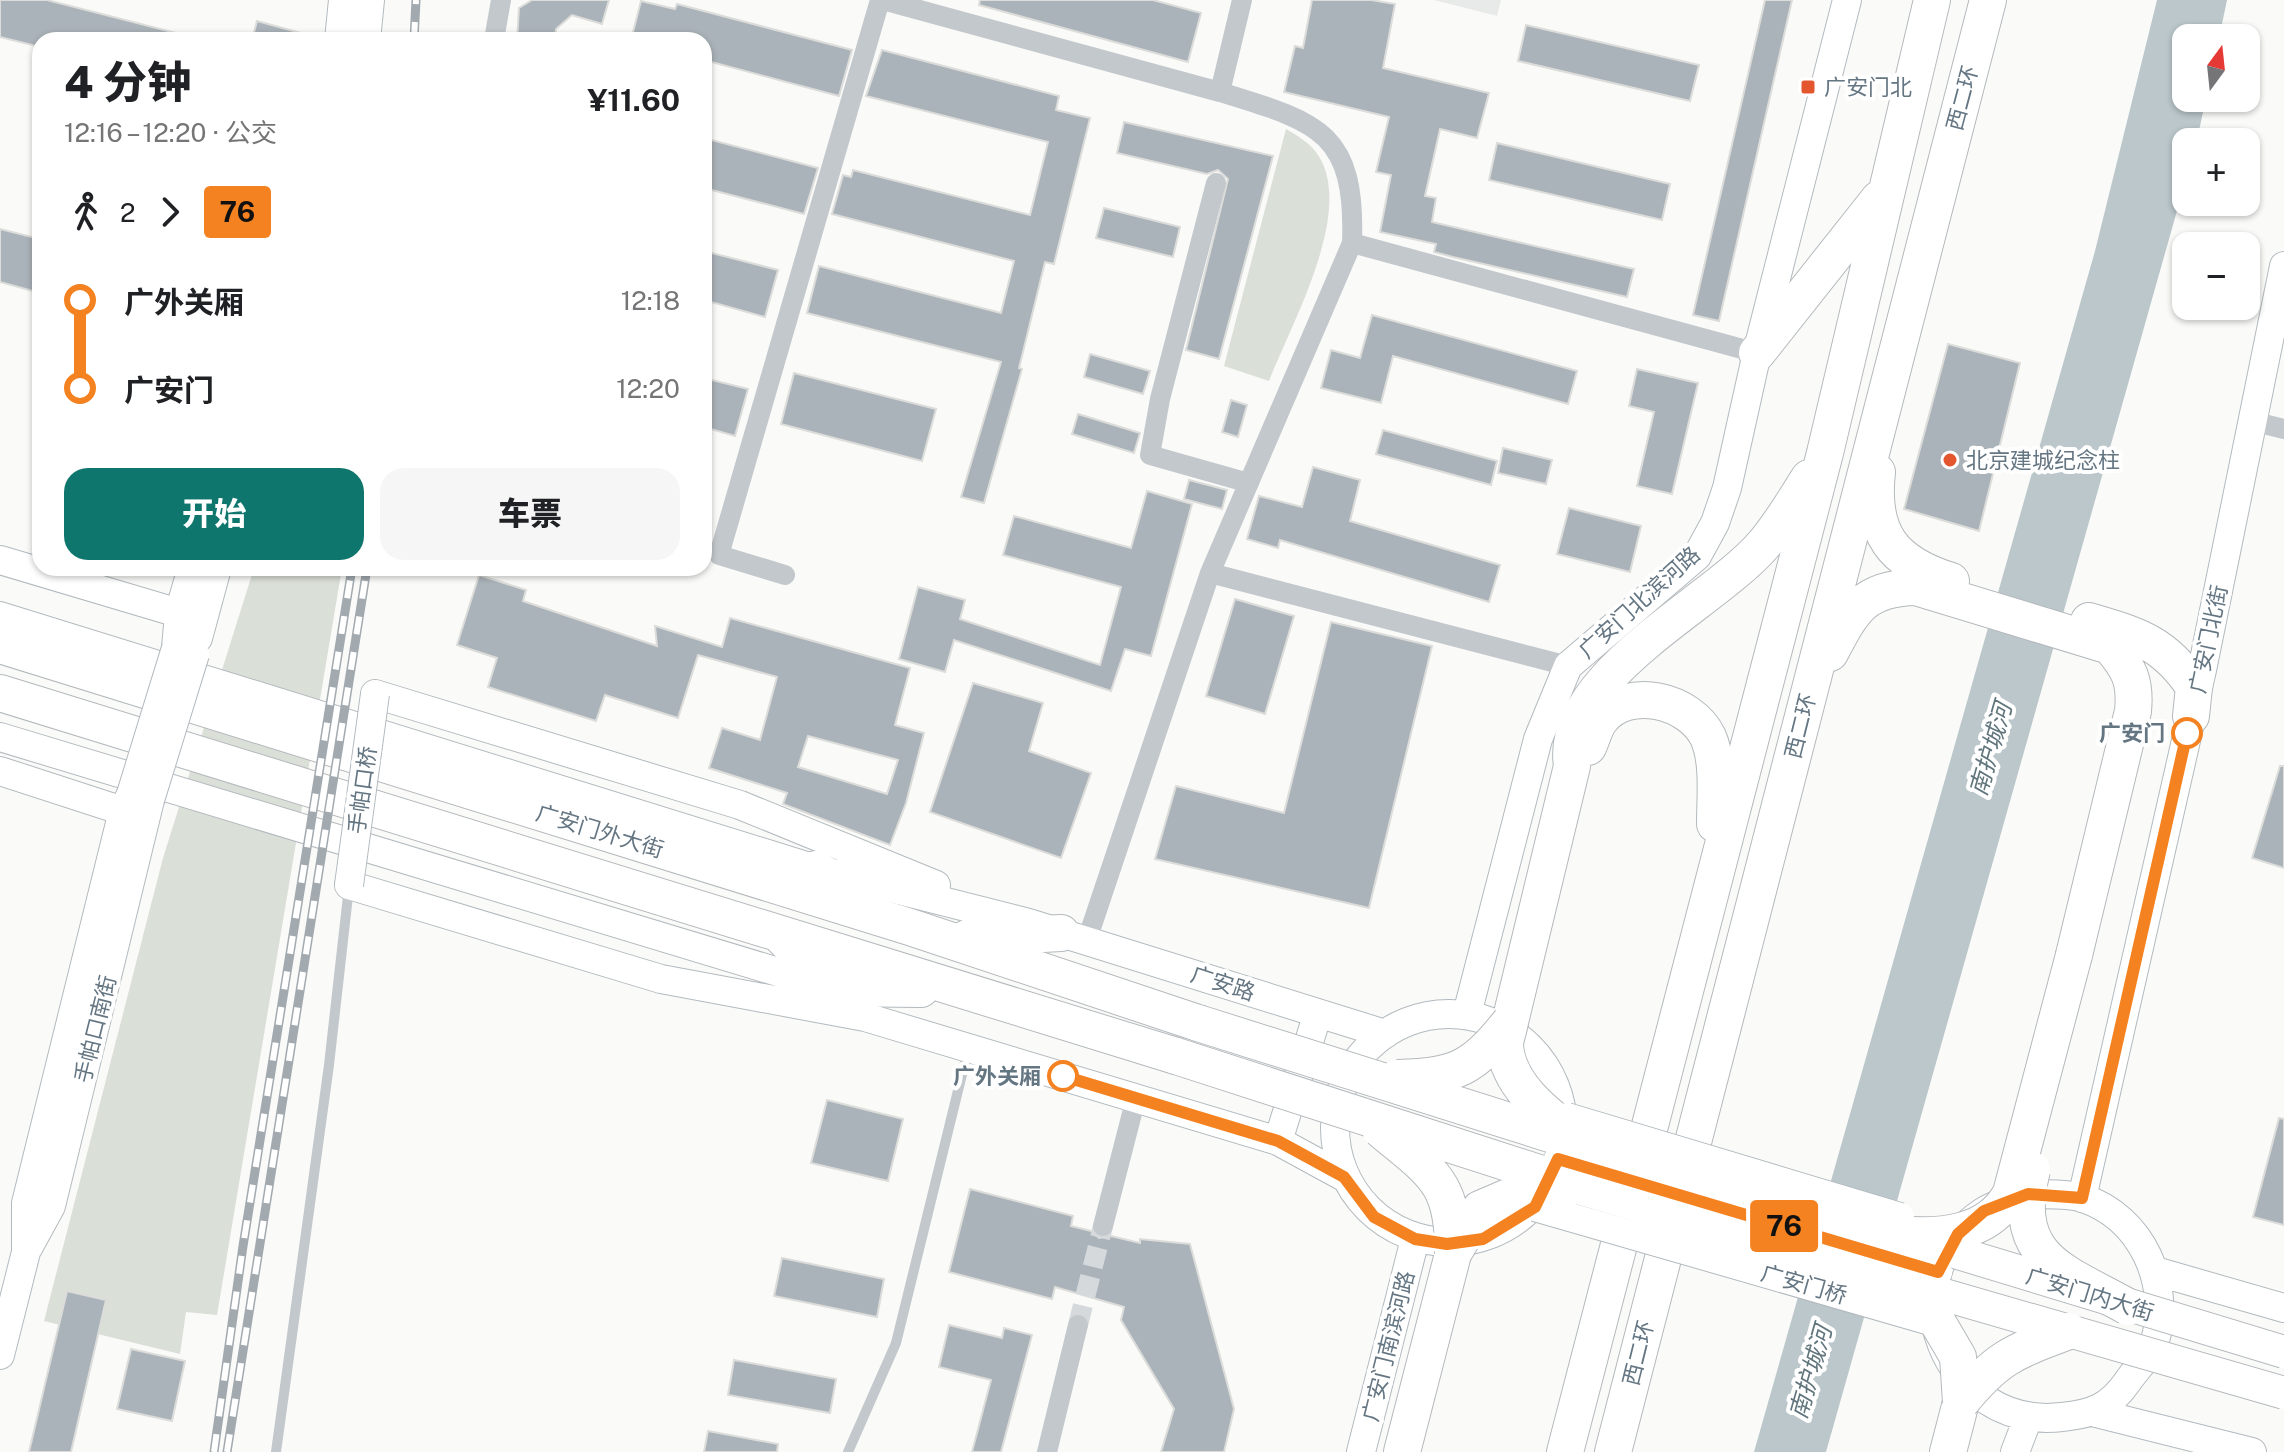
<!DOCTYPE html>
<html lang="zh">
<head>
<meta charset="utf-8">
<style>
  :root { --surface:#fff; --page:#f6f6f6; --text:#202124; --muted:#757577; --accent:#0f766e }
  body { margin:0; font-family:"Public Sans","Noto Sans SC",sans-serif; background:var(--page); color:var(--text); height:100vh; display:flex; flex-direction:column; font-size:30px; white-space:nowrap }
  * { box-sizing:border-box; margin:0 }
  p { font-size:26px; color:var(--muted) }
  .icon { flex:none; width:44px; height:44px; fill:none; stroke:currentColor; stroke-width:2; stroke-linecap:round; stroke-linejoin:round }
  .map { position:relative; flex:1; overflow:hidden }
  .sheet { position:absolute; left:32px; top:32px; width:680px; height:544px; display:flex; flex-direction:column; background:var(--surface); border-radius:24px; box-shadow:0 2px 6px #0004 }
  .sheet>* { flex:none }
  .badge { padding:0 16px; border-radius:6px; font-size:28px; line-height:52px }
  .needle { width:52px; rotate:15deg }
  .fabs { position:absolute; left:2172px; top:24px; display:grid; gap:16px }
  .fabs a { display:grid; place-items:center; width:88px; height:88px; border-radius:16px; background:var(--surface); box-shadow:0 2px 6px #0004; font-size:40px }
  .map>.badge { position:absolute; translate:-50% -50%; box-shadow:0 0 0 4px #fff }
  .legs { display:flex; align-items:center; gap:12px; height:88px; padding:0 32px; font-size:26px }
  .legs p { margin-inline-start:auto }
  .overview { display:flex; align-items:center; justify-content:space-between; height:136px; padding:0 32px }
  h1 { font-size:44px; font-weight:800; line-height:60px }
  .primary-button { display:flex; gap:16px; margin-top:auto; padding:16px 32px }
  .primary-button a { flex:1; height:92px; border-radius:24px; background:var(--accent); color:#fff; font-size:32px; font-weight:800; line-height:92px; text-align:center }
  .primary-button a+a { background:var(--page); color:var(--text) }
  ul { padding:0 32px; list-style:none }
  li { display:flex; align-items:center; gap:28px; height:88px; font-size:30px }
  li i { display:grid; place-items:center; width:12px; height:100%; margin:0 10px; background:currentColor }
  li i::after { content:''; width:20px; height:20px; margin:-10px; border:6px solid; border-radius:50%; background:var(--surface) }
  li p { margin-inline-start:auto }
  li:first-child i { background:linear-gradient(#0000 50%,currentColor 0) }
  li:last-child i { background:linear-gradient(currentColor 50%,#0000 0) }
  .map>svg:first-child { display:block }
</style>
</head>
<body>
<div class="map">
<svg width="2284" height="1452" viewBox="0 0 2284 1452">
  <rect width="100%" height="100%" fill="#fafaf8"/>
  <path fill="#e8e9e9" d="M1434,0H1501L1497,16Z"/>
  <path fill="#dadfd7" d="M1286,129C1301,138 1314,145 1322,162C1350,220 1291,325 1269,381L1224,366Z
    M254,568H342L217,1315L186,1312L180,1354L44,1321L163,858Z"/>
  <path fill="#bbc7cb" d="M2157,0H2227L2219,38H2186V98H2206L2197,140L2186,142V179L1826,1452H1754L2095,251Z"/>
  <path fill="#aab3b9" stroke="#dcdcda" stroke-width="2" fill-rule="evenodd" d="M0,0H47L180,34L179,40H40V47L0,37Z
    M532,0H609L602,24L572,15L556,29L555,40H517L519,8Z
    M980,0H1153L1201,13L1188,62L979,5Z
    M1312,0H1371L1395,4L1383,68L1489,93L1477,138L1440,129L1425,196L1436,198L1432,222L1634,269L1627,297L1453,257L1434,252L1436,244L1380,232L1391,175L1376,172L1389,117L1284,92L1295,46L1303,48Z
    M1765,0H1792L1719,321L1693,315Z
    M641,1L675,9L677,4L852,50L839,96L704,60V40H631Z
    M257,21L308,35L307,40H252Z
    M1526,25L1699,65L1690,101L1518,61Z
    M882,50L1059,96L1056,110L1090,118L1054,264L1045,262L1019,368L1022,369L984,503L961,497L1001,362L807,313L819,266L1001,313L1014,261L832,214L843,175L851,177L853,170L1030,215L1048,142L866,96Z
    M1124,122L1273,156L1219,359L1186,350L1228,179L1218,170L1207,174L1117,153Z
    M704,138L818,168L804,214L704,188Z
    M1497,143L1670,184L1662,220L1489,180Z
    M1104,208L1180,227L1173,257L1096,238Z
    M0,229L40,239V293L0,282Z
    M704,251L778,270L765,317L704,300Z
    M1372,315L1577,371L1568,404L1393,356L1381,403L1321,388L1331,350L1360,358Z
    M1948,344L2020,363L1979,531L1904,509Z
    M1090,354L1150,371L1143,394L1084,377Z
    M1637,369L1698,383L1672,494L1637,486L1654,412L1629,406Z
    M794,373L936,409L922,461L781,424Z
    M704,378L748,389L735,436L704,427Z
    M1231,400L1247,405L1238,437L1222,432Z
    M1078,414L1140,433L1134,453L1072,434Z
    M1383,430L1497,461L1491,485L1376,454Z
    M1503,448L1552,460L1546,484L1498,473Z
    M1313,467L1360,480L1350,521L1500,565L1489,602L1280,540L1278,548L1247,539L1259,496L1302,507Z
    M1189,480L1227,490L1222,509L1184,499Z
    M1147,491L1192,504L1151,656L1125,649L1111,691L954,640L945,672L899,659L918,587L965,600L960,619L1100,665L1121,587L1003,555L1014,516L1131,548Z
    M1569,508L1641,526L1630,572L1557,554Z
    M479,575L526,590L523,601L657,646L655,626L722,647L730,618L910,668L895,725L924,733L906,803L890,845L783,804L787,793L709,768L722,728L760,740L777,677L698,655L678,718L605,695L596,721L488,687L497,658L457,645ZM808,736L898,760L887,794L798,767Z
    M1235,599L1294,616L1265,714L1206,696Z
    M1331,622L1432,646L1369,908L1155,859L1176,786L1284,813Z
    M973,683L1043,703L1029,751L1091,773L1061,858L930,812Z
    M2280,766H2284V868L2252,858Z
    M827,1100L903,1119L888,1181L811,1163Z
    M2279,1118L2284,1119V1225L2253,1217Z
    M970,1189L1073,1216L1071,1226L1091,1231L1099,1238L1111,1236L1140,1243V1239L1190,1244L1234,1409L1224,1452H1161L1174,1409L1121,1320L1124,1307L1055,1287L1052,1299L949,1272Z
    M782,1258L884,1279L877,1317L774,1296Z
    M67,1291L106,1300L71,1452H29Z
    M949,1325L1002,1338L1004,1328L1032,1335L1001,1452H972L991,1380L939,1367Z
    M131,1349L185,1361L172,1421L117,1409Z
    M734,1360L836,1379L830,1413L728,1395Z
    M708,1431L778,1444L777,1452H704Z"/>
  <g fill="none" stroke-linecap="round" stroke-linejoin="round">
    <path stroke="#d5d9db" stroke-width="20" stroke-dasharray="20 10" stroke-linecap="butt" d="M1078,1325L1103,1226"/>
    <defs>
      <path id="secondary" d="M339,40L343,0
        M366,40L370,0
        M0,560L202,620
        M0,616L816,869L1029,923L1385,1034
        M198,638L217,568
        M176,648L179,613L192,568
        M375,694L740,805L936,885
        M0,737L831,988
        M0,771L123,811
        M349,885L661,979L865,1017L1278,1141L1344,1177
        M1335 1128a114 114 0 1 1 228 0a114 114 0 1 1-228 0Z
        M1467,1014L1538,739L1568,666L1697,556L1715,523L1727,488L1757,353L1847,0
        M1278,1141L1318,1013
        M2028,1194C2045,1195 2067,1193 2083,1198C2142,1218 2171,1283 2155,1341C2151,1355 2136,1369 2128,1381C2110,1407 2093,1414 2062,1417C1946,1431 1884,1278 1983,1212C1996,1203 2014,1199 2028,1194Z
        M2082,1198L2202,670L2284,266
        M28,1248L51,1206L150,800
        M2155,1271L2284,1308
        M0,1355L26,1252V1203L123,811L131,794
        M2096,1413L2252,1452
        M1361,1452L1415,1239
        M2015,1452L2028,1418"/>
      <path id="highway" d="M1757,353L1879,199
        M1877,472C1870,534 1893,563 1951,581
        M2089,621C2137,635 2165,643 2194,687L2191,716
        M0,645L910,927L1198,1023
        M1830,653C1853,609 1864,588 1916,587L2110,646C2129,668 2136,681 2133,711L2074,955
        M0,693L1176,1056
        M1588,747C1592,739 1595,726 1601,719C1628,685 1690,700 1708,737C1719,762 1715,797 1715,824
        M816,869L864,899
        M782,937L831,988L921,989
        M967,938L1061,933
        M1510,1022L1572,766C1558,676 1713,604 1764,544C1781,524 1795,500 1809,478
        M1402,1452L1453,1254
        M1565,1452L1825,453L1932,0
        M1613,1452L1988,0
        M1948,1452L1961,1402"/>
    </defs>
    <use href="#secondary" stroke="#b3babf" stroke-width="30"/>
    <use href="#highway" stroke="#b4b9bd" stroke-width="38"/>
    <path stroke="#c3c8cc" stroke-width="10" d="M276,1452L329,1065L349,887
      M848,1452L896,1343L968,1050"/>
    <path stroke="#c3c8cc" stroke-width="20" d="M883,0L1220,92C1318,122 1356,131 1352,243L1757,353
      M494,40L501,0
      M1220,92L1242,0
      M1216,183L1160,399L1150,455L1249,483
      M2252,421L2284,429
      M1210,573L1568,666
      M785,575L719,555L880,0
      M1087,940L1210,573L1352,243
      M1103,1226L1136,1098
      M1047,1452L1078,1325"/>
    <use href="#secondary" stroke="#fff" stroke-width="28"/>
    <use href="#highway" stroke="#fff" stroke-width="36"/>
    <defs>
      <path id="rail" d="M414,40L416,0
        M214,1452L243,1246L352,568
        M227,1452L367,568"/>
    </defs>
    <use href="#rail" stroke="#a2aab0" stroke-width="9"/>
    <use href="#rail" stroke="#fff" stroke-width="6" stroke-dasharray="18" stroke-linecap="butt"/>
    <defs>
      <path id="secondary-bridge" d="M131,794L176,648
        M150,800L195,654
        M349,885L375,694
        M1567,1117L1900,1217
        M1558,1159L1938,1272
        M1535,1207L1934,1322"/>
      <path id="primary-bridge" d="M1912,1239L2284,1352
        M1903,1283L2284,1393"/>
      <path id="highway-bridge" d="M1510,1022C1509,1029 1505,1039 1505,1046C1508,1085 1545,1113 1572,1134
        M1198,1023L1604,1151L1897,1234C1939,1238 1989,1235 2011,1193L2074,955
        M1176,1056L1579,1186L1903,1283L1927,1304L1958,1357L1961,1402
        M1397,1078C1458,1076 1472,1069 1510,1022
        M1380,1129C1432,1173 1454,1181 1453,1254
        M2032,1170C2010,1259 2062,1270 2128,1307
        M1454,1252L1480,1209L1508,1197L1571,1187
        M1961,1402C1998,1356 2016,1351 2069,1331"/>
    </defs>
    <use href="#secondary-bridge" stroke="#b3babf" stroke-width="30" stroke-linecap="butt"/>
    <use href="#primary-bridge" stroke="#b5babe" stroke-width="34" stroke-linecap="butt"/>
    <use href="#highway-bridge" stroke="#b4b9bd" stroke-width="38" stroke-linecap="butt"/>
    <use href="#secondary-bridge" stroke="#fff" stroke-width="28"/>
    <use href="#primary-bridge" stroke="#fff" stroke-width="32"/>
    <use href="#highway-bridge" stroke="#fff" stroke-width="36"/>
  </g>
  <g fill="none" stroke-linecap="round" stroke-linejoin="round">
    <defs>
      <path id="line-1" d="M1063,1076L1278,1141L1344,1177L1374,1217L1415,1239L1447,1244L1483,1239L1535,1207L1558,1159L1938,1272L1958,1234L1984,1211L2028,1194L2082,1198L2187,733"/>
    </defs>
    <use href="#line-1" stroke="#fff" stroke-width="18"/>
    <use href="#line-1" stroke="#f58220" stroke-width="12"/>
  </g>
  <g fill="#e4572e" stroke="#fff" stroke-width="3">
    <rect x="1800" y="79" width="16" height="16" rx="4"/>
    <circle cx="1950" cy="460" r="8"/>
  </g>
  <g fill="#fff" stroke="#f58220" stroke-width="4">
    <circle cx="2187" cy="733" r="14"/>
    <circle cx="1063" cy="1076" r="14"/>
  </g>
  <g text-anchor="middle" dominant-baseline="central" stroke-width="8" stroke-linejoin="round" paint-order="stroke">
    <g font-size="22" fill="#657683" stroke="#fff" text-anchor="start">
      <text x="1824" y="87">广安门北</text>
      <text x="1966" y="460">北京建城纪念柱</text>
    </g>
    <g font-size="22" fill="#657683" stroke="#fff">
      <text transform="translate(1962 98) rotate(-75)">西二环</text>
      <text transform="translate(1639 602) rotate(-42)">广安门北滨河路</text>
      <text transform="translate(2208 639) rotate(-78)">广安门北街</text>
      <text transform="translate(1800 726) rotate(-76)">西二环</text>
      <text transform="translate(362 790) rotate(-82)">手帕口桥</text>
      <text transform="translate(600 831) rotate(17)">广安门外大街</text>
      <text transform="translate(1223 983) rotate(18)">广安路</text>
      <text transform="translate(95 1029) rotate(-76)">手帕口南街</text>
      <text transform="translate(1804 1284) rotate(16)">广安门桥</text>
      <text transform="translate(2090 1294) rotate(17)">广安门内大街</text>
      <text transform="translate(1388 1346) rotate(-76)">广安门南滨河路</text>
      <text transform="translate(1638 1353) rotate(-76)">西二环</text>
    </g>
    <g font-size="22" font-weight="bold" fill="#657683" stroke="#fff" text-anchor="end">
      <text x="2165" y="733">广安门</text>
      <text x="1041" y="1076">广外关厢</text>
    </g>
    <g font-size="24" font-style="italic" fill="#60757c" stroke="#fff">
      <text transform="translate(1990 749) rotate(-74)">南护城河</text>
      <text transform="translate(1810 1372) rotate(-74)">南护城河</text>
    </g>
  </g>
</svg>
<div class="fabs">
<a><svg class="needle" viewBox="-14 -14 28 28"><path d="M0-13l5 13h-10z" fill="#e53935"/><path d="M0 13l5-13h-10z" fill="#757577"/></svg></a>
<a>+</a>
<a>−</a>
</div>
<b class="badge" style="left:1784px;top:1226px;background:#f58220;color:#111">76</b>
<section class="sheet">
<div class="overview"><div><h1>4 分钟</h1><p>12:16 – 12:20 · 公交</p></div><b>¥11.60</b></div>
<div class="legs"><svg class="icon" aria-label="walk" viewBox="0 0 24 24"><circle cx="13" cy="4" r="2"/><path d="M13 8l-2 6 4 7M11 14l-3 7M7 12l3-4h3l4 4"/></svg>2<svg class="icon" aria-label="forward" viewBox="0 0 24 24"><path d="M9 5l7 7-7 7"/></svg><b class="badge" style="background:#f58220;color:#111">76</b></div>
<ul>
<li><i style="color:#f58220"></i><b>广外关厢</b><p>12:18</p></li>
<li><i style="color:#f58220"></i><b>广安门</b><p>12:20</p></li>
</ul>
<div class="primary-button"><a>开始</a><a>车票</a></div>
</section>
</div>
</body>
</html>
